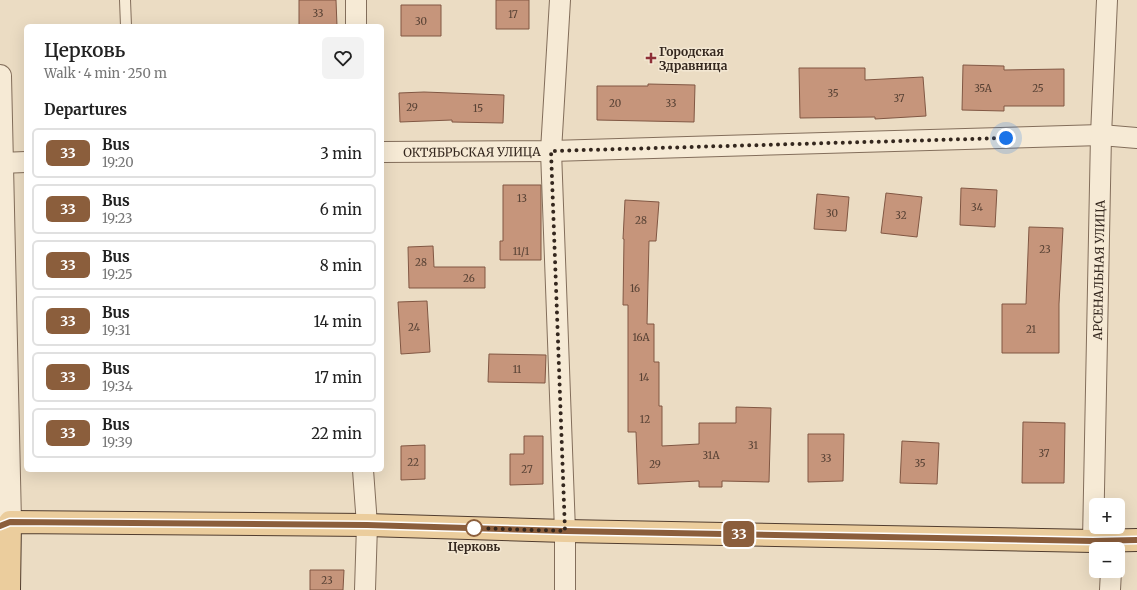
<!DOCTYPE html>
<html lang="en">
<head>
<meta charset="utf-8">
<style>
  :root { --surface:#fff; --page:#f2f2f2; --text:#222; --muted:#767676; --line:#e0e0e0 }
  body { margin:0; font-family:Merriweather,serif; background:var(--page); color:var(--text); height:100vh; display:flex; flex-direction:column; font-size:15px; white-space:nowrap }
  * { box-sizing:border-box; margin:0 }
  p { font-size:13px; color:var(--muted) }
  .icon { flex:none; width:22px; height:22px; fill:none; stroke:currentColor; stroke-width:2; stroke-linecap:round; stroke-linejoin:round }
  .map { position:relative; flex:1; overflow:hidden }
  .panel { position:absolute; left:24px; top:24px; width:360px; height:448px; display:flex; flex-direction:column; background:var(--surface); border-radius:6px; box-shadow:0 4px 16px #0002 }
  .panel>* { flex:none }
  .badge { padding:0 8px; border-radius:6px; font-size:14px; line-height:26px }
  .fabs { position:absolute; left:1089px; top:498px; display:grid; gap:8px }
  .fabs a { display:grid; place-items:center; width:36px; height:36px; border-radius:6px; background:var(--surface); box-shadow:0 4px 16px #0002; font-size:20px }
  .you { position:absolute; width:20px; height:20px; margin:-10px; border:3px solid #fff; border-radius:50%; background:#1a73e8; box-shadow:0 0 0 6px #1a73e833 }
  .map>.badge { position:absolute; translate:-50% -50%; box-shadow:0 0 0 2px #fff }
  h2 { padding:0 20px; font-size:15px; line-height:36px }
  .round { display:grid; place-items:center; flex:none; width:42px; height:42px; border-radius:6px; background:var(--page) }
  .overview { display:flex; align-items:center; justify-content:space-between; height:68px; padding:0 20px }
  h1 { font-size:19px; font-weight:600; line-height:30px }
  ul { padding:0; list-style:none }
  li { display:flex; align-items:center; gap:12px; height:50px; margin:0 8px 6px; padding:0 12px; border:2px solid var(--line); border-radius:6px }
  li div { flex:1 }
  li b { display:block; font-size:15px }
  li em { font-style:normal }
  li .badge { min-width:44px; font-weight:700; text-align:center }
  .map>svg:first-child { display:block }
</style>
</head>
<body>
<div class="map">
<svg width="1137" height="590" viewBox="0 0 1137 590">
  <rect width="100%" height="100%" fill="#ebdcc3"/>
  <path fill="#c6957b" stroke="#815743" d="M299,0H336L337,26H299Z
    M496,0H529V29H496Z
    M401,5H441V36H401Z
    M963,65L1004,66V70L1064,69V106H1004V111L962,110Z
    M799,68H865V80L923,77L926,116L875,119V117L800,118Z
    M648,84L695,85L694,122L597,120V86H648Z
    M424,92L504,95L503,123L452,122V120L400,122L399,93Z
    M503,185H541V260H500V241H503Z
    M961,188L997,190L995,227L960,225Z
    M886,193L922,197L917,237L881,233Z
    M817,194L849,197L846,231L814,229Z
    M625,200L659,202L656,241H649L647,324H654V362H659V406H662V446L699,444V423H736V407L771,408L769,482L722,481V487H699V481L638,484L636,432H628V305H623L624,239H623Z
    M1029,227L1063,228L1059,304V353H1002V304H1026Z
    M433,246L434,267H485V288H409L408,247Z
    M427,301L430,352L401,354L398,302Z
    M489,354L546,355L545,383L488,382Z
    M1023,422L1065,423L1064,483H1022Z
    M808,434H844L843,481L808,482Z
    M524,436H543V484L510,485V454H524Z
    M902,441L939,443L937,484L900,483Z
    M425,445V479L401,480V446Z
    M310,570H344L343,590H310Z"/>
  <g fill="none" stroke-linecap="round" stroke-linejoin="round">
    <defs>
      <path id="service" d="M125,0L126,26"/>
      <g id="minor">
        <path d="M560,0L551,151L565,531V590"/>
        <path d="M356,26V0"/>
        <path id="s1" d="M382,152L551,151L1101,135L1137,138"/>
        <path d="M0,163L26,162"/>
        <path d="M363,470L367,525L365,590"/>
        <path id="s2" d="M1093,541L1101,135L1107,0"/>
        <path d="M1110,590L1111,571"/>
      </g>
      <path id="tertiary" d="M0,76L10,522"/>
      <path id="primary" d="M9,590L10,522L367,525L565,531L1093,541L1137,540"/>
    </defs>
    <use href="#service" stroke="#836e5b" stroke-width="12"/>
    <use href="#minor" stroke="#836e5b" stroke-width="22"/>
    <use href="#tertiary" stroke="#836e5b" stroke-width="24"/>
    <use href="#primary" stroke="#513d2f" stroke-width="24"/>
    <use href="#service" stroke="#f6ead5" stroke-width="10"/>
    <use href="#minor" stroke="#f6ead5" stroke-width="20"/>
    <use href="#tertiary" stroke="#f6ead5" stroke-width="22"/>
    <use href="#primary" stroke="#ebcd9d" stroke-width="22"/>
  </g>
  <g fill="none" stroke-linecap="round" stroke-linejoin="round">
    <defs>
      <path id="line" d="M0,526L10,522L367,525L565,531L1093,541L1137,540"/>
    </defs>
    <use href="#line" stroke="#fff" stroke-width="9"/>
    <use href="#line" stroke="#8b5e3c" stroke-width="6"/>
    <path stroke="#34271e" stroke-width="4" stroke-dasharray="0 7.2" d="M474,528L565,531L551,151L1006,138"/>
  </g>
  <path fill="#8e2f37" stroke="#f3e7d2" stroke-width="1.5" d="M649 52h4v4h4v4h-4v4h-4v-4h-4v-4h4z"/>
  <circle fill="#fff" stroke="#8b5e3c" stroke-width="2" cx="474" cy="528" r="8"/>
  <g text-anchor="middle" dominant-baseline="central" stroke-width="3" stroke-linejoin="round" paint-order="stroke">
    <g font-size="10" fill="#584235">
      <text x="318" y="13">33</text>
      <text x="513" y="14">17</text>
      <text x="421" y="21">30</text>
      <text x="983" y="88">35А</text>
      <text x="1038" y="88">25</text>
      <text x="833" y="93">35</text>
      <text x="899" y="98">37</text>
      <text x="615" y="103">20</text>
      <text x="671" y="103">33</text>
      <text x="412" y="107">29</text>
      <text x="478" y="108">15</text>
      <text x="522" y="198">13</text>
      <text x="977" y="207">34</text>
      <text x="832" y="213">30</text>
      <text x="901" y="215">32</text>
      <text x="641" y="220">28</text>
      <text x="1045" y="249">23</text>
      <text x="521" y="251">11/1</text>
      <text x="421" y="262">28</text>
      <text x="469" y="278">26</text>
      <text x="635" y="288">16</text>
      <text x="414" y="327">24</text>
      <text x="1031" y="329">21</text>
      <text x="641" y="337">16А</text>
      <text x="517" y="369">11</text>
      <text x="644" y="377">14</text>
      <text x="645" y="419">12</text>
      <text x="753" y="445">31</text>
      <text x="1044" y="453">37</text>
      <text x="711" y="455">31А</text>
      <text x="826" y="458">33</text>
      <text x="413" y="462">22</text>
      <text x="920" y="463">35</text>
      <text x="655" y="464">29</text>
      <text x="527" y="469">27</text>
      <text x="327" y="580">23</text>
    </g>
    <g font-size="12" font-weight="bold" fill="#34271e" stroke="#f3e7d2" text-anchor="start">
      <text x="659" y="51">Городская<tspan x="659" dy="14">Здравница</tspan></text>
    </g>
    <g font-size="12" fill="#34271e" stroke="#f3e7d2">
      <text stroke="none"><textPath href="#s1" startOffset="90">ОКТЯБРЬСКАЯ УЛИЦА</textPath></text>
      <text stroke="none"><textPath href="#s2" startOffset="271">АРСЕНАЛЬНАЯ УЛИЦА</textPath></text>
    </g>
    <g font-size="12" font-weight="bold" fill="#34271e" stroke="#f3e7d2">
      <text x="474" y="546">Церковь</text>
    </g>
  </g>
</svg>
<div class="fabs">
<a>+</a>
<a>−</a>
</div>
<div class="you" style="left:1006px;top:138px"></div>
<b class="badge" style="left:739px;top:534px;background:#8b5e3c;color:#fff">33</b>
<section class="panel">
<div class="overview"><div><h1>Церковь</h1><p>Walk · 4 min · 250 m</p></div><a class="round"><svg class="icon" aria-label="heart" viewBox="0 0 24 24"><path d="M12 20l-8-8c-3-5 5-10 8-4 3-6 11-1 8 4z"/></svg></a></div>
<h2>Departures</h2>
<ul>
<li><span class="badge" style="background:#8b5e3c;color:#fff">33</span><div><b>Bus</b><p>19:20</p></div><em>3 min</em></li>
<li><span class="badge" style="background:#8b5e3c;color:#fff">33</span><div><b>Bus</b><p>19:23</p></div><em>6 min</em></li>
<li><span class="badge" style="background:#8b5e3c;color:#fff">33</span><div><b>Bus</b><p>19:25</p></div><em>8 min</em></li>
<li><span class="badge" style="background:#8b5e3c;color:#fff">33</span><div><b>Bus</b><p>19:31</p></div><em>14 min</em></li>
<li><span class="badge" style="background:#8b5e3c;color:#fff">33</span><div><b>Bus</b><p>19:34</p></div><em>17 min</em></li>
<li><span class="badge" style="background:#8b5e3c;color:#fff">33</span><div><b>Bus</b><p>19:39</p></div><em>22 min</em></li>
</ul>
</section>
</div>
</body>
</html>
